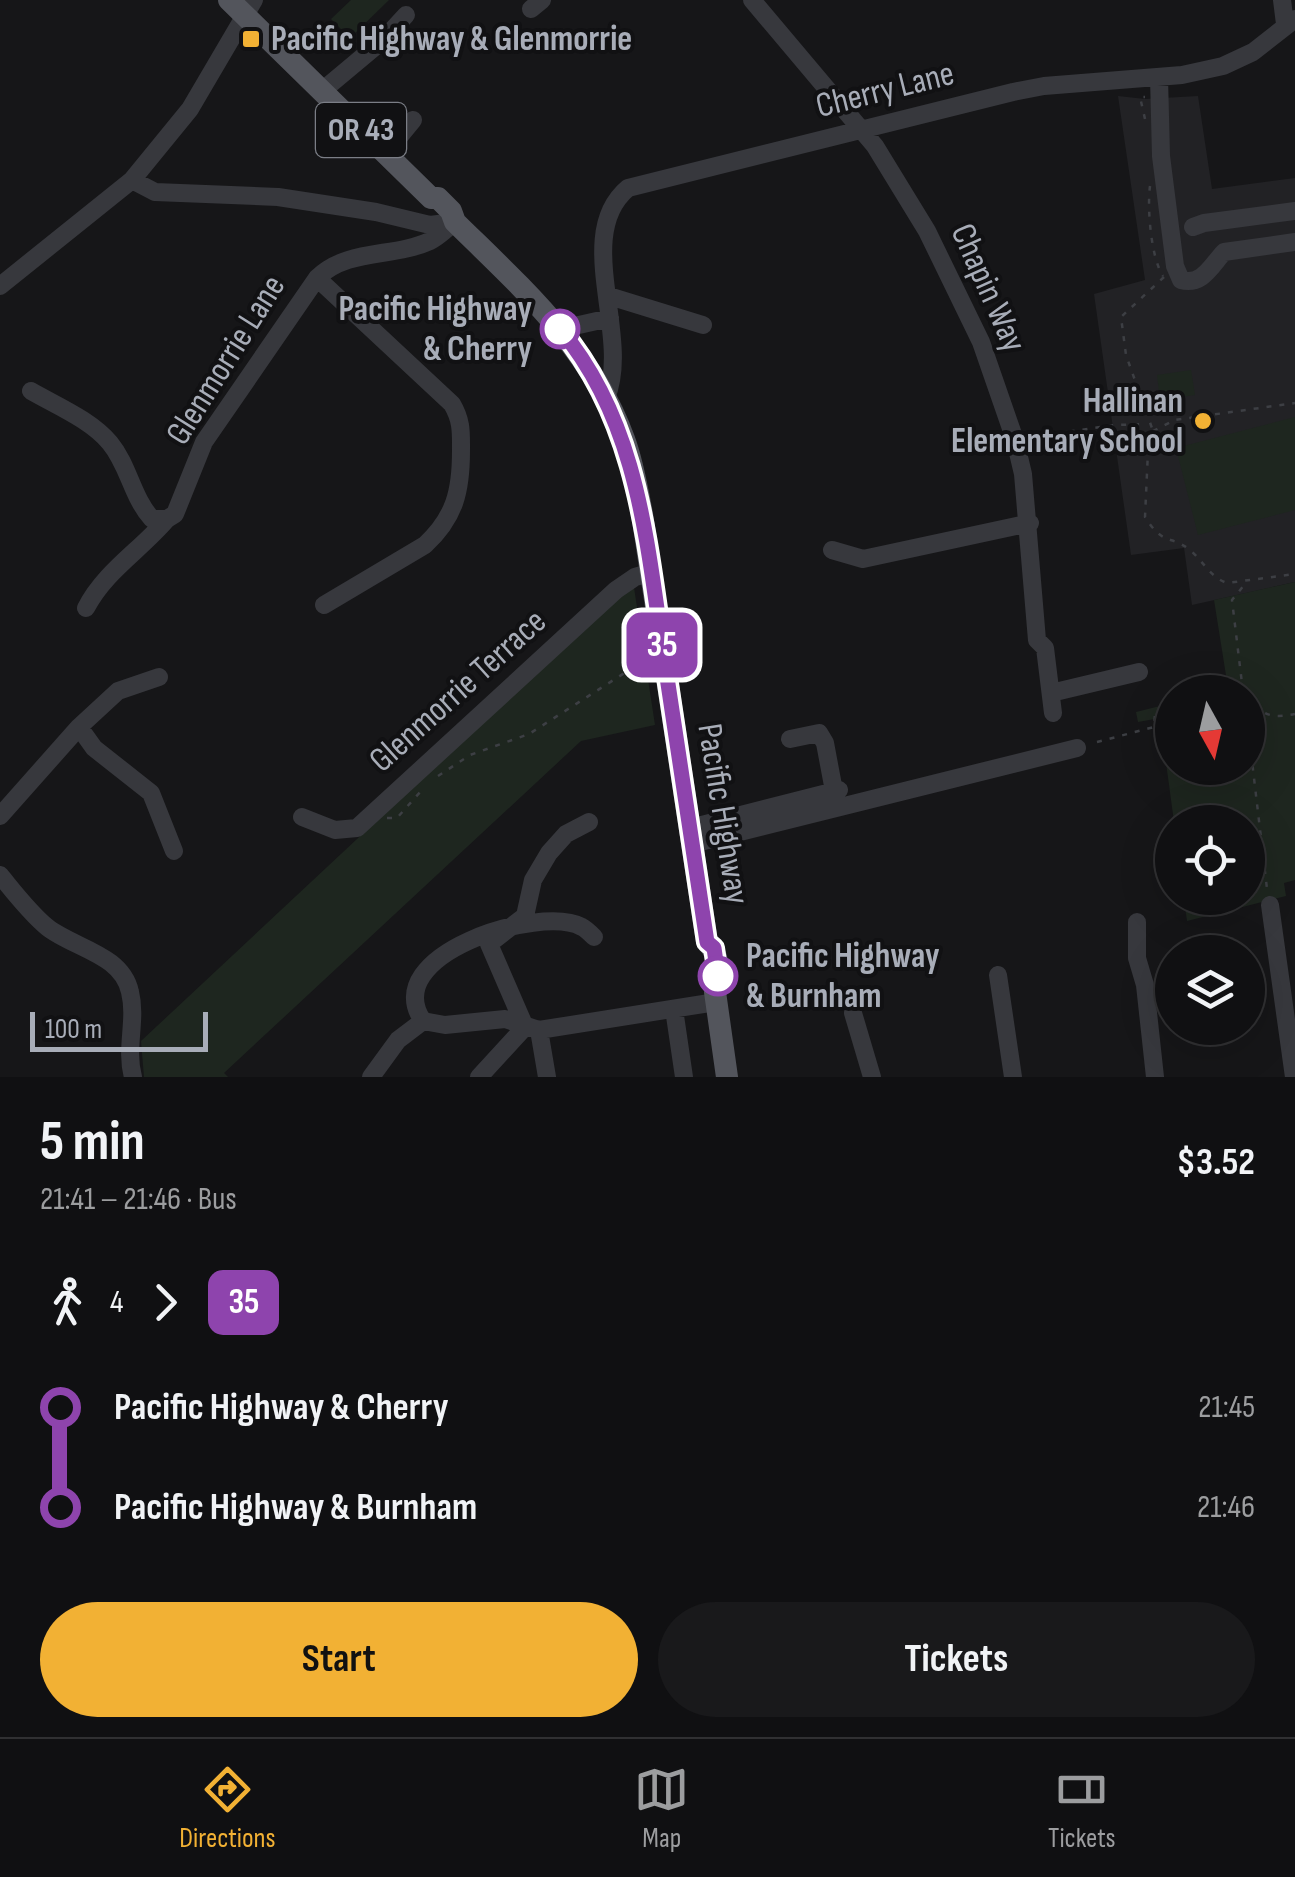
<!DOCTYPE html>
<html lang="en">
<head>
<meta charset="utf-8">
<style>
  :root { --surface:#101012; --page:#19191b; --text:#f1f3f6; --muted:#9c9d9f; --line:#303032; --accent:#f2b134 }
  body { margin:0; font-family:"Sofia Sans Condensed",sans-serif; background:var(--page); color:var(--text); height:100vh; display:flex; flex-direction:column; font-size:38px; white-space:nowrap }
  * { box-sizing:border-box; margin:0 }
  p { font-size:32px; color:var(--muted) }
  .icon { flex:none; width:55px; height:55px; fill:none; stroke:currentColor; stroke-width:2; stroke-linecap:round; stroke-linejoin:round }
  .map { position:relative; height:1077px; overflow:hidden }
  .drawer { display:flex; flex-direction:column; background:var(--surface); flex:1 }
  .drawer>* { flex:none }
  .badge { padding:0 20px; border-radius:15px; font-size:35px; line-height:65px }
  .needle { width:65px; rotate:172deg }
  .fabs { position:absolute; left:1155px; top:675px; display:grid; gap:20px }
  .fabs a { display:grid; place-items:center; width:110px; height:110px; border-radius:50%; background:var(--surface); box-shadow:0 10px 40px #0002,0 0 0 2px var(--line); font-size:50px }
  .scale { position:absolute; left:30px; bottom:25px; width:178px; box-sizing:border-box; padding-left:10px; border:5px solid #a8adb8; border-top:0; font-size:28px; line-height:35px; white-space:nowrap; color:#a8adb8; -webkit-text-stroke:8px #111113; paint-order:stroke }
  .map>.badge { position:absolute; translate:-50% -50%; box-shadow:0 0 0 5px #fff }
  .legs { display:flex; align-items:center; gap:15px; height:110px; padding:0 40px; font-size:32px }
  .legs p { margin-inline-start:auto }
  .head { display:flex; align-items:center; justify-content:space-between; height:170px; padding:0 40px }
  h1 { font-size:55px; font-weight:700; line-height:75px }
  .action { display:flex; gap:20px; margin-top:auto; padding:20px 40px }
  .action a { flex:1; height:115px; border-radius:60px; background:var(--accent); color:#111; font-size:40px; font-weight:700; line-height:115px; text-align:center }
  .action a+a { background:var(--page); color:var(--text) }
  ul { padding:0 40px; list-style:none }
  li { display:flex; align-items:center; gap:35px; height:100px; font-size:38px }
  li i { display:grid; place-items:center; width:15px; height:100%; margin:0 12px; background:currentColor }
  li i::after { content:''; width:25px; height:25px; margin:-12px; border:8px solid; border-radius:50%; background:var(--surface) }
  li p { margin-inline-start:auto }
  li:first-child i { background:linear-gradient(#0000 50%,currentColor 0) }
  li:last-child i { background:linear-gradient(currentColor 50%,#0000 0) }
  .tab-bar { display:flex; justify-content:space-around; align-items:center; height:140px; border-top:2px solid var(--line); background:var(--surface); font-size:28px; color:var(--muted) }
  .tab-bar a { display:grid; justify-items:center; gap:5px }
  .tab-bar .current { color:var(--accent) }
  .map>svg:first-child { display:block }
</style>
</head>
<body>
<div class="map">
<svg width="1295" height="1077" viewBox="0 0 1295 1077">
  <rect width="100%" height="100%" fill="#161618"/>
  <path fill="#222225" d="M1118,96L1145,99L1198,96L1212,189L1295,178V582L1192,605L1184,548L1131,555L1094,294L1145,280Z"/>
  <path fill="#1e261f" d="M351,0H389L350,38L331,19Z
    M1191,370L1195,395L1160,400L1157,375Z
    M1295,417V510L1198,535L1176,448Z
    M633,581L655,725L581,741L224,1073L228,1077H144L141,1041Z
    M1295,582V880L1284,883L1286,896L1187,921L1184,898H1248V822H1174L1160,718L1138,722L1136,712L1172,703V768H1248V692H1212L1228,688L1214,600Z"/>
  <g fill="none" stroke-linecap="round" stroke-linejoin="round">
    <path stroke="#3d3f44" stroke-width="2.5" stroke-dasharray="5 8" stroke-linecap="butt" d="M1145,119L1140,97H1145
      M1150,186C1147,208 1151,258 1163,276
      M1164,277L1121,317L1126,355L1153,431L1148,451L1145,517C1164,547 1170,534 1190,550C1204,562 1210,577 1227,583L1295,574
      M1153,431L1175,420L1295,403
      M1031,437L1115,425L1147,424
      M1243,692L1232,600L1245,584
      M1248,694C1260,715 1270,719 1295,714
      M1248,727L1267,889
      M1097,742L1154,727L1155,714L1172,709
      M438,776L470,755L529,734L648,658
      M387,818H397L421,791"/>
    <path stroke="#37383d" stroke-width="18" d="M752,0L875,146L927,231L981,342L1015,440L1023,474L1037,640L1045,648L1053,713
      M1282,0L1285,24
      M531,9L542,0
      M1159,77L1161,156L1175,266L1181,280C1202,286 1211,266 1224,252L1295,242
      M322,91L383,40L406,15
      M385,154L413,120
      M132,180L155,192L278,197L376,212L430,225L454,222
      M1193,227L1204,223L1295,211
      M317,278L452,404C462,421 461,432 461,451C461,491 455,517 425,545L324,605
      M0,286L132,180L190,109L254,0
      M609,296L703,325
      M561,329L610,318
      M31,391C57,406 91,420 110,443C129,466 132,497 152,519H167L175,514L204,442L317,278C348,248 393,258 430,241C439,237 447,228 455,222
      M606,398C632,336 572,235 628,188L1013,92L1044,86L1182,75L1223,66L1253,52L1295,19
      M832,550L863,559L1030,523
      M86,608C105,571 141,550 167,519
      M1051,693L1139,672
      M79,727L94,748L151,793L174,851
      M790,739L819,733L825,743L834,791
      M0,816L79,727L118,691L159,677
      M302,817L335,830L357,828L616,590L635,577L652,572
      M690,828L839,790
      M692,844L1077,748
      M0,875C14,892 29,912 47,927C73,948 122,954 130,992C137,1020 125,1048 133,1077
      M1270,905L1294,1077
      M1137,922V958L1145,985L1155,1077
      M594,937C590,933 586,929 582,927C540,904 377,955 423,1021L445,1025L505,1019L539,1030L716,1002
      M998,975L1013,1077
      M674,1009L684,1077
      M853,1013L872,1077
      M525,1027L489,944L525,916L533,880L549,853L566,834L589,822
      M539,1030L547,1077
      M371,1077L398,1040L423,1021
      M479,1077L525,1027"/>
    <path stroke="#53555c" stroke-width="22" d="M229,0L431,198H438L451,211L455,222C521,287 591,348 624,439C633,463 637,488 642,514L707,942C719,952 721,979 715,992L727,1077"/>
  </g>
  <g fill="none" stroke-linecap="round" stroke-linejoin="round">
    <defs>
      <path id="line-1" d="M560,329C640,424 647,547 665,664C679,757 693,850 707,942L714,948L718,976"/>
    </defs>
    <use href="#line-1" stroke="#fff" stroke-width="22"/>
    <use href="#line-1" stroke="#8e44ad" stroke-width="15"/>
  </g>
  <g fill="#f2b134" stroke="#111113" stroke-width="4">
    <rect x="241" y="29" width="20" height="20" rx="5"/>
    <circle cx="1203" cy="421" r="10"/>
  </g>
  <g fill="#fff" stroke="#8e44ad" stroke-width="5">
    <circle cx="560" cy="329" r="18"/>
    <circle cx="718" cy="976" r="18"/>
  </g>
  <g text-anchor="middle" dominant-baseline="central" stroke-width="8" stroke-linejoin="round" paint-order="stroke">
    <rect fill="#111113" stroke="#7b7e86" stroke-width="2.5" x="316" y="103" width="90" height="54" rx="8"/>
    <g font-size="32" font-weight="bold" fill="#a8adb8">
      <text x="361" y="130">OR 43</text>
    </g>
    <g font-size="35" font-weight="bold" fill="#a8adb8" stroke="#111113" text-anchor="start">
      <text x="271" y="39">Pacific Highway &amp; Glenmorrie</text>
      <text x="1183" y="401" text-anchor="end">Hallinan<tspan x="1183" dy="40">Elementary School</tspan></text>
    </g>
    <g font-size="35" fill="#a8adb8" stroke="#111113">
      <text transform="translate(885 90) rotate(-14)">Cherry Lane</text>
      <text transform="translate(988 288) rotate(66)">Chapin Way</text>
      <text transform="translate(226 360) rotate(-58)">Glenmorrie Lane</text>
      <text transform="translate(458 691) rotate(-42)">Glenmorrie Terrace</text>
      <text transform="translate(723 814) rotate(81)">Pacific Highway</text>
    </g>
    <g font-size="35" font-weight="bold" fill="#a8adb8" stroke="#111113" text-anchor="end">
      <text x="532" y="309">Pacific Highway<tspan x="532" dy="40">&amp; Cherry</tspan></text>
      <text x="746" y="956" text-anchor="start">Pacific Highway<tspan x="746" dy="40">&amp; Burnham</tspan></text>
    </g>
  </g>
</svg>
<div class="fabs">
<a><svg class="needle" viewBox="-14 -14 28 28"><path d="M0-13l5 13h-10z" fill="#e53935"/><path d="M0 13l5-13h-10z" fill="#9c9d9f"/></svg></a>
<a><svg class="icon" aria-label="locate" viewBox="0 0 24 24"><circle cx="12" cy="12" r="6"/><path d="M12 2v4M12 18v4M2 12h4M18 12h4"/></svg></a>
<a><svg class="icon" aria-label="layers" viewBox="0 0 24 24"><path d="M12 4l9 5-9 5-9-5zM3 14l9 5 9-5"/></svg></a>
</div>
<div class="scale">100 m</div>
<b class="badge" style="left:662px;top:645px;background:#8e44ad;color:#fff">35</b>
</div>
<section class="drawer">
<div class="head"><div><h1>5 min</h1><p>21:41 – 21:46 · Bus</p></div><b>$3.52</b></div>
<div class="legs"><svg class="icon" aria-label="walk" viewBox="0 0 24 24"><circle cx="13" cy="4" r="2"/><path d="M13 8l-2 6 4 7M11 14l-3 7M7 12l3-4h3l4 4"/></svg>4<svg class="icon" aria-label="forward" viewBox="0 0 24 24"><path d="M9 5l7 7-7 7"/></svg><b class="badge" style="background:#8e44ad;color:#fff">35</b></div>
<ul>
<li><i style="color:#8e44ad"></i><b>Pacific Highway &amp; Cherry</b><p>21:45</p></li>
<li><i style="color:#8e44ad"></i><b>Pacific Highway &amp; Burnham</b><p>21:46</p></li>
</ul>
<div class="action"><a>Start</a><a>Tickets</a></div>
</section>
<nav class="tab-bar">
<a class="current"><svg class="icon" aria-label="directions" viewBox="0 0 24 24"><path d="M12 3l9 9-9 9-9-9zM9 14v-3h6M13 9l2 2-2 2"/></svg>Directions</a>
<a><svg class="icon" aria-label="map" viewBox="0 0 24 24"><path d="M3 6l6-2 6 2 6-2v14l-6 2-6-2-6 2zM9 4v14M15 6v14"/></svg>Map</a>
<a><svg class="icon" aria-label="tickets" viewBox="0 0 24 24"><path d="M3 7h18v10H3zM15 7v10"/></svg>Tickets</a>
</nav>
</body>
</html>
